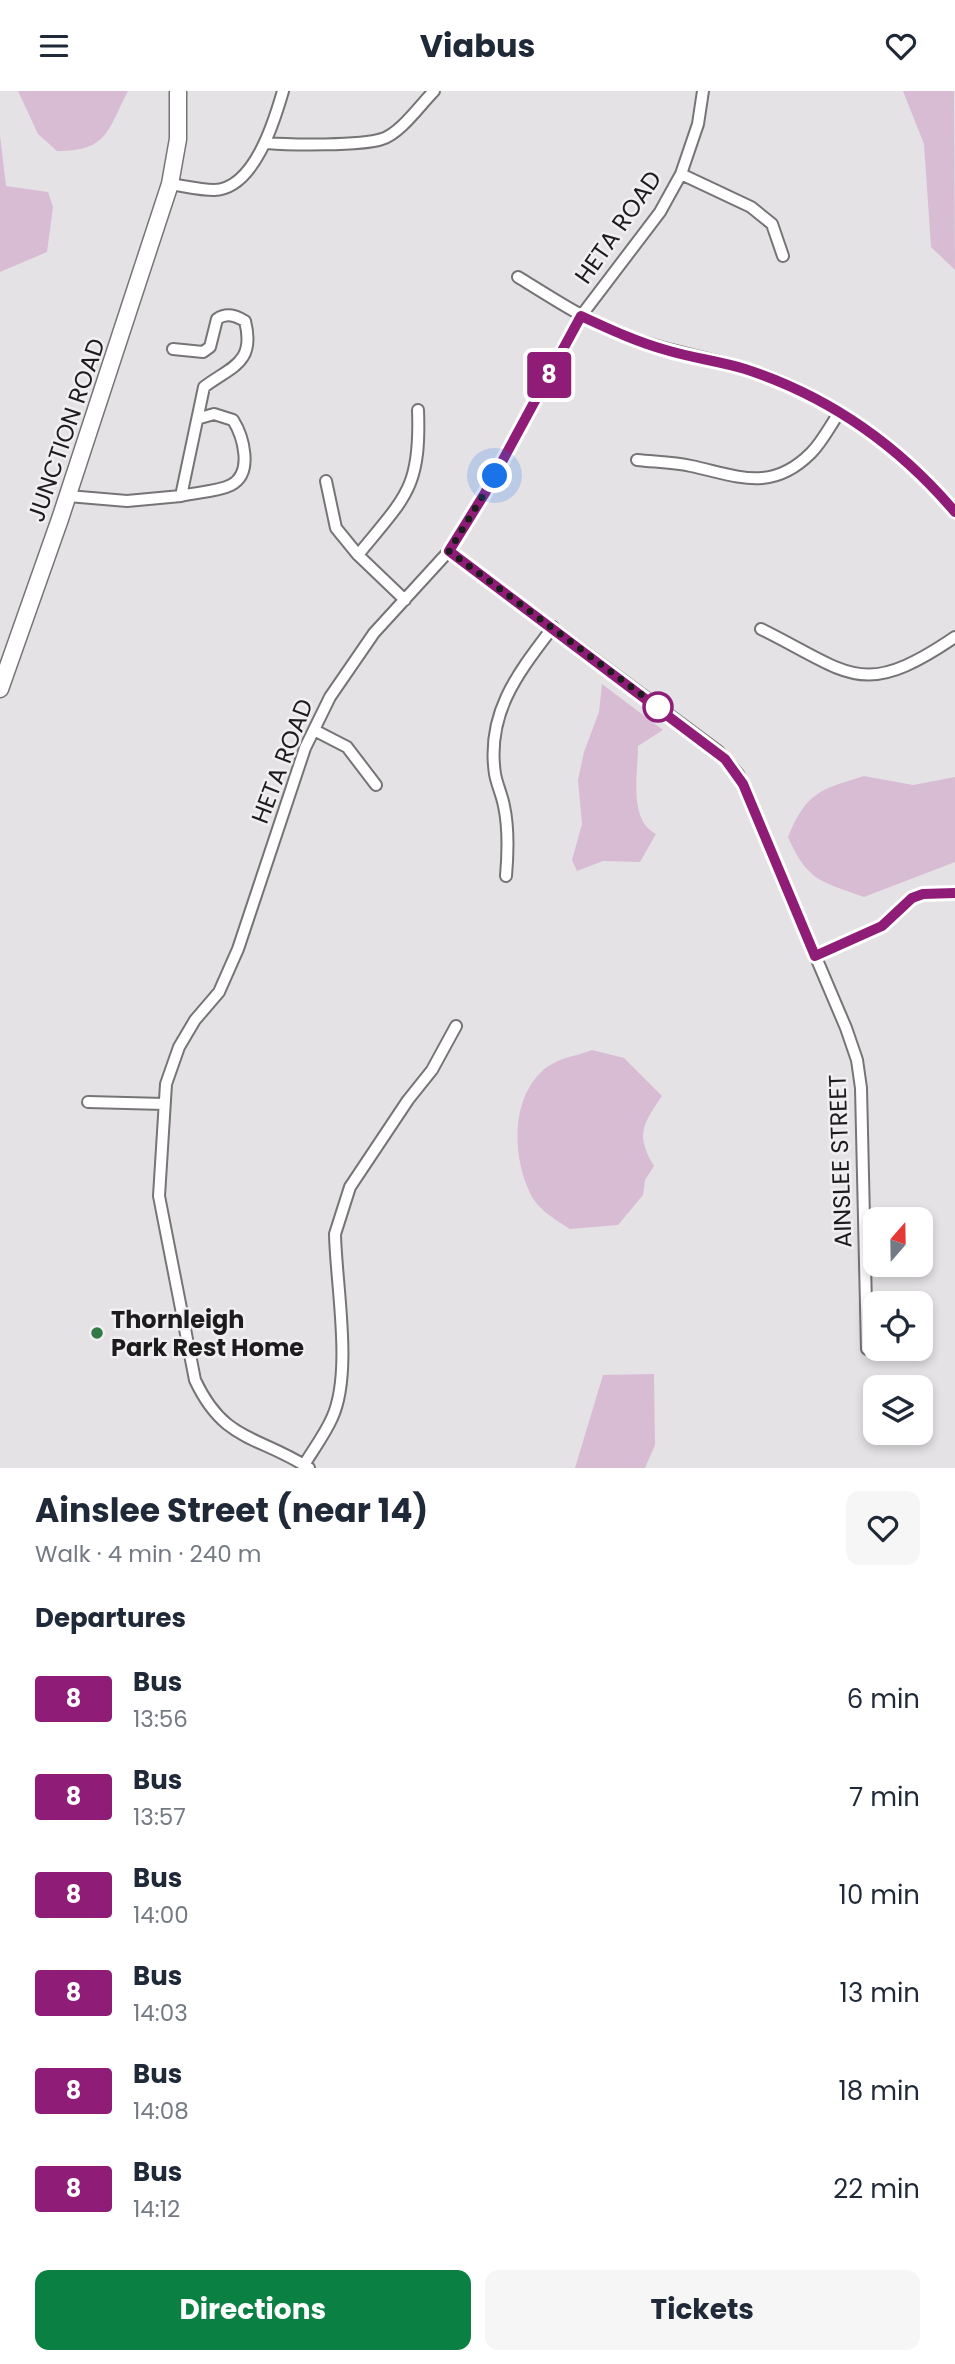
<!DOCTYPE html>
<html lang="en">
<head>
<meta charset="utf-8">
<style>
  :root { --surface:#fff; --page:#f6f6f7; --text:#1f2937; --muted:#747a83; --accent:#0b8043 }
  body { margin:0; font-family:Poppins,sans-serif; background:var(--page); color:var(--text); height:100vh; display:flex; flex-direction:column; font-size:26px; white-space:nowrap }
  * { box-sizing:border-box; margin:0 }
  p { font-size:23px; color:var(--muted) }
  .icon { flex:none; width:38px; height:38px; fill:none; stroke:currentColor; stroke-width:2; stroke-linecap:round; stroke-linejoin:round }
  .map { position:relative; height:1377px; overflow:hidden }
  .panel { display:flex; flex-direction:column; background:var(--surface); flex:1 }
  .panel>* { flex:none }
  .badge { padding:0 14px; border-radius:5px; font-size:24px; line-height:46px }
  .needle { width:46px; rotate:20deg }
  .controls { position:absolute; left:863px; top:1116px; display:grid; gap:14px }
  .controls a { display:grid; place-items:center; width:70px; height:70px; border-radius:14px; background:var(--surface); box-shadow:0 4px 10px #0003; font-size:35px }
  .you { position:absolute; width:35px; height:35px; margin:-18px; border:5px solid #fff; border-radius:50%; background:#1a73e8; box-shadow:0 0 0 10px #1a73e833 }
  .map>.badge { position:absolute; translate:-50% -50%; box-shadow:0 0 0 4px #fff }
  h2 { padding:0 35px; font-size:26px; line-height:63px }
  .round { display:grid; place-items:center; flex:none; width:74px; height:74px; border-radius:14px; background:var(--page) }
  .overview { display:flex; align-items:center; justify-content:space-between; height:119px; padding:0 35px }
  h1 { font-size:33px; font-weight:700; line-height:52px }
  .action { display:flex; gap:14px; margin-top:auto; padding:14px 35px }
  .action a { flex:1; height:80px; border-radius:14px; background:var(--accent); color:#fff; font-size:28px; font-weight:700; line-height:80px; text-align:center }
  .action a+a { background:var(--page); color:var(--text) }
  ul { padding:0; list-style:none }
  li { display:flex; align-items:center; gap:21px; height:98px; padding:0 35px }
  li div { flex:1 }
  li b { display:block; font-size:26px }
  li em { font-style:normal }
  li .badge { min-width:77px; font-weight:700; text-align:center }
  header { display:flex; justify-content:space-between; align-items:center; height:91px; padding:0 35px; background:var(--surface); font-size:32px; font-weight:700 }
  .map>svg:first-child { display:block }
</style>
</head>
<body>
<header><svg class="icon" aria-label="menu" viewBox="0 0 24 24"><path d="M4 6h16M4 12h16M4 18h16"/></svg>Viabus<svg class="icon" aria-label="heart" viewBox="0 0 24 24"><path d="M12 20l-8-8c-3-5 5-10 8-4 3-6 11-1 8 4z"/></svg></header>
<div class="map">
<svg width="955" height="1377" viewBox="0 0 955 1377">
  <rect width="100%" height="100%" fill="#e5e2e5"/>
  <path fill="#d7bcd3" d="M18,0H128C107,40 108,60 57,60L38,43Z
    M903,0H954L955,179L931,156L924,53Z
    M0,44L6,95L48,101L53,116L47,161L0,181Z
    M602,593L663,639L638,655C638,683 628,728 656,743L640,771L603,770L577,780L572,769L582,733L578,689L584,661L599,621Z
    M864,685L913,694L955,686V771L864,806C821,790 808,791 788,746C807,701 819,699 864,685Z
    M592,959L624,967L662,1005C643,1033 635,1044 654,1075L645,1089L643,1104L618,1134L570,1138C556,1129 537,1118 530,1102C512,1065 510,1004 547,976C561,966 577,965 592,959Z
    M654,1283L655,1354L645,1377H575L603,1284Z"/>
  <g fill="none" stroke-linecap="round" stroke-linejoin="round">
    <defs>
      <path id="minor" d="M267,52C290,54 361,55 382,48C400,43 421,13 434,0
        M681,83L751,116L772,133L783,165
        M170,93C184,95 200,99 214,99C254,98 274,31 283,0
        M518,186C552,207 584,228 620,243C660,259 702,265 743,277C826,302 899,356 955,422
        M637,369C655,371 673,371 691,375C738,385 771,402 811,362C822,351 830,335 839,322
        M326,390L336,437L358,464L405,509
        M68,405L127,410L181,405L204,296C230,276 256,273 245,230C236,225 227,221 217,228L210,256L203,261L173,258
        M181,405C196,401 217,401 231,394C254,382 243,345 233,329L214,323L200,327
        M449,460L718,660L738,683L846,937L857,969L861,997L867,1258
        M358,464C405,406 421,398 418,319
        M761,538C850,582 861,610 955,546
        M314,639L347,656L376,694
        M506,785C508,762 509,738 504,715C502,704 497,694 495,683C486,622 518,582 553,536
        M815,865L882,835L912,807L923,803L955,802
        M88,1011L164,1013
        M304,1374C313,1359 325,1343 332,1327C353,1282 336,1194 335,1143L350,1096L408,1009L432,979L456,935
        M309,1377C257,1344 224,1351 195,1289L159,1105L166,993L179,956L195,929L219,901L238,858L305,657L330,606L374,542L449,460L485,402L581,225L660,121L681,83L698,33L703,0"/>
      <path id="highway" d="M0,598L60,428L170,93L178,48V0"/>
    </defs>
    <use href="#minor" stroke="#777477" stroke-width="14"/>
    <use href="#highway" stroke="#777477" stroke-width="19"/>
    <use href="#minor" stroke="#fff" stroke-width="10"/>
    <use href="#highway" stroke="#fff" stroke-width="16"/>
  </g>
  <g fill="none" stroke-linecap="round" stroke-linejoin="round">
    <defs>
      <path id="line" d="M955,421C899,355 828,305 745,278C719,270 692,267 666,259C637,251 609,238 581,225L485,402L449,460L725,668L743,693L815,865L882,835L912,807L923,803L955,802"/>
    </defs>
    <use href="#line" stroke="#fff" stroke-width="16"/>
    <use href="#line" stroke="#8f1d78" stroke-width="10"/>
    <path stroke="#1d1c1d" stroke-width="7" stroke-dasharray="0 12.6" d="M495,385L449,460L658,616"/>
  </g>
  <circle fill="#fff" stroke="#8f1d78" stroke-width="3.5" cx="658" cy="616" r="14"/>
  <circle fill="#317a47" stroke="#f2eff2" stroke-width="2.5" cx="97" cy="1242" r="7"/>
  <g text-anchor="middle" dominant-baseline="central" stroke-width="5" stroke-linejoin="round" paint-order="stroke">
    <g font-size="24" fill="#1d1c1d" stroke="#f2eff2">
      <text transform="translate(618 136) rotate(-55)">HETA ROAD</text>
      <text transform="translate(66 339) rotate(-71)">JUNCTION ROAD</text>
      <text transform="translate(282 670) rotate(-69)">HETA ROAD</text>
      <text transform="translate(840 1070) rotate(-92)">AINSLEE STREET</text>
    </g>
    <g font-size="24" font-weight="bold" fill="#1d1c1d" stroke="#f2eff2" text-anchor="start">
      <text x="111" y="1228">Thornleigh<tspan x="111" dy="28">Park Rest Home</tspan></text>
    </g>
  </g>
</svg>
<div class="controls">
<a><svg class="needle" viewBox="-14 -14 28 28"><path d="M0-13l5 13h-10z" fill="#e53935"/><path d="M0 13l5-13h-10z" fill="#747a83"/></svg></a>
<a><svg class="icon" aria-label="locate" viewBox="0 0 24 24"><circle cx="12" cy="12" r="6"/><path d="M12 2v4M12 18v4M2 12h4M18 12h4"/></svg></a>
<a><svg class="icon" aria-label="layers" viewBox="0 0 24 24"><path d="M12 4l9 5-9 5-9-5zM3 14l9 5 9-5"/></svg></a>
</div>
<div class="you" style="left:495px;top:385px"></div>
<b class="badge" style="left:549px;top:284px;background:#8f1d78;color:#fff">8</b>
</div>
<section class="panel">
<div class="overview"><div><h1>Ainslee Street (near 14)</h1><p>Walk · 4 min · 240 m</p></div><a class="round"><svg class="icon" aria-label="heart" viewBox="0 0 24 24"><path d="M12 20l-8-8c-3-5 5-10 8-4 3-6 11-1 8 4z"/></svg></a></div>
<h2>Departures</h2>
<ul>
<li><span class="badge" style="background:#8f1d78;color:#fff">8</span><div><b>Bus</b><p>13:56</p></div><em>6 min</em></li>
<li><span class="badge" style="background:#8f1d78;color:#fff">8</span><div><b>Bus</b><p>13:57</p></div><em>7 min</em></li>
<li><span class="badge" style="background:#8f1d78;color:#fff">8</span><div><b>Bus</b><p>14:00</p></div><em>10 min</em></li>
<li><span class="badge" style="background:#8f1d78;color:#fff">8</span><div><b>Bus</b><p>14:03</p></div><em>13 min</em></li>
<li><span class="badge" style="background:#8f1d78;color:#fff">8</span><div><b>Bus</b><p>14:08</p></div><em>18 min</em></li>
<li><span class="badge" style="background:#8f1d78;color:#fff">8</span><div><b>Bus</b><p>14:12</p></div><em>22 min</em></li>
</ul>
<div class="action"><a>Directions</a><a>Tickets</a></div>
</section>
</body>
</html>
